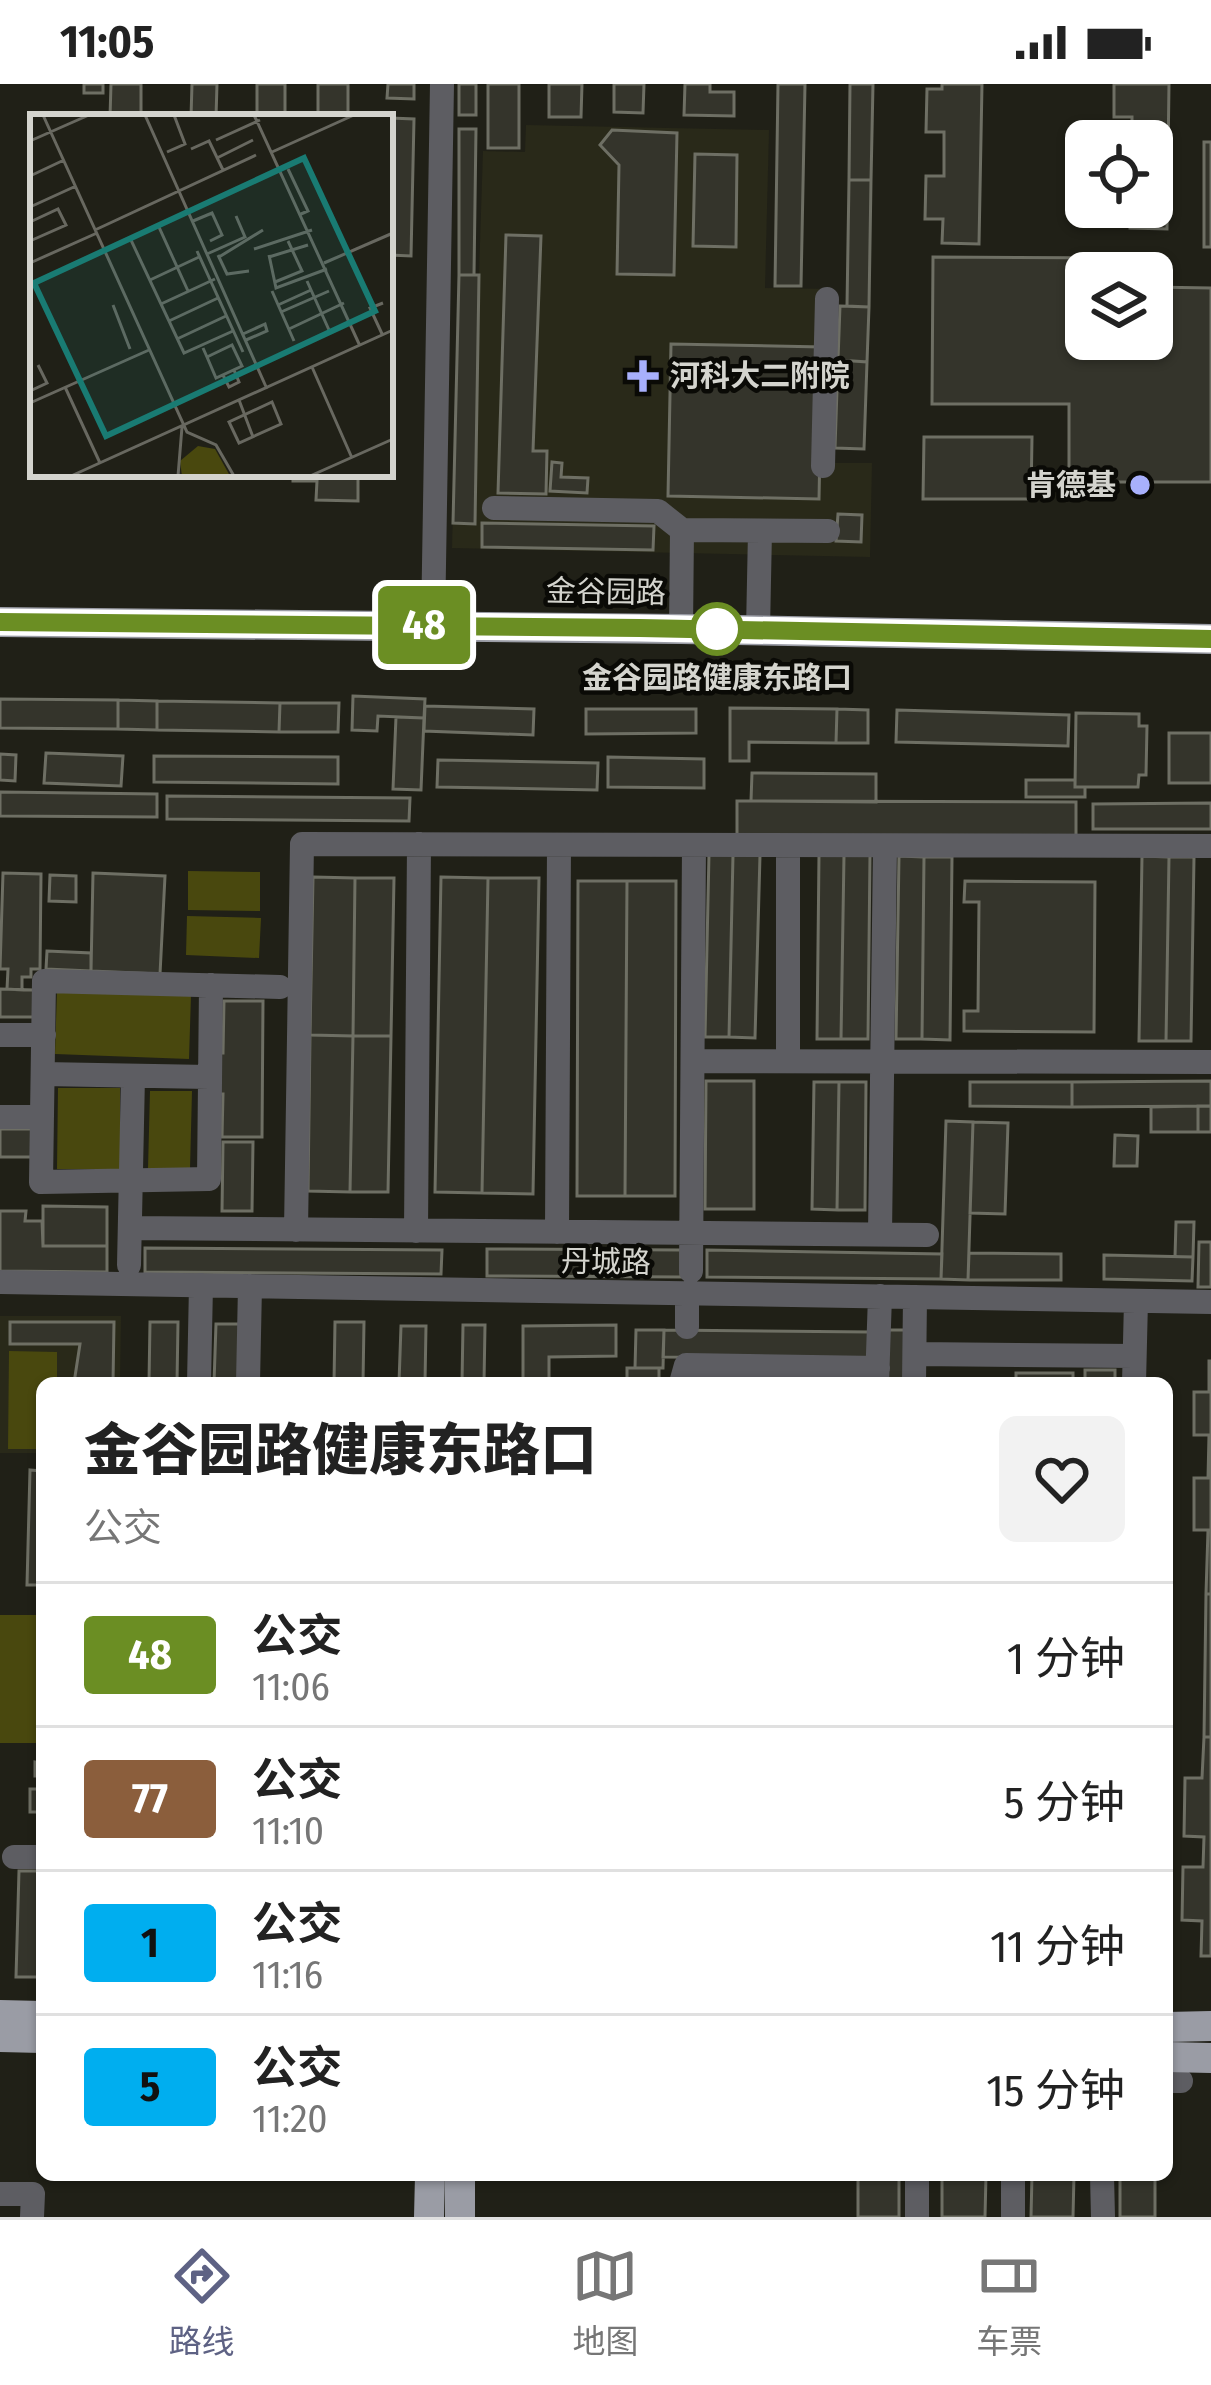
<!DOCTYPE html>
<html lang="zh">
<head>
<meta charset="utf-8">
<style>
  :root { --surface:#fff; --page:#f2f2f2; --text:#222; --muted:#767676; --line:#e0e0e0; --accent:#5e6284 }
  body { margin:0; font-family:"Fira Sans Condensed","Noto Sans SC",sans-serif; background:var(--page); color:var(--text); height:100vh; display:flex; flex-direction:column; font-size:45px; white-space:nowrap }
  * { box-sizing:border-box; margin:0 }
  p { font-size:39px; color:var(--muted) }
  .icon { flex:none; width:66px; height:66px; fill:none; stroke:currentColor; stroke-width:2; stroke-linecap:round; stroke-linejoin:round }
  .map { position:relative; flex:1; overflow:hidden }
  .panel { position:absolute; left:36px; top:1293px; width:1137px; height:804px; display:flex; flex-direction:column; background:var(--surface); border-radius:18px; box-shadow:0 3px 9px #0004 }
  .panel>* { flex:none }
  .badge { padding:0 24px; border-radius:9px; font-size:42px; line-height:78px }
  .tools { position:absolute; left:1065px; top:36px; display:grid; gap:24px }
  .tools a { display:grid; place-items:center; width:108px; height:108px; border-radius:18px; background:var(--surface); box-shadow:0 3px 9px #0004; font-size:60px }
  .map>.badge { position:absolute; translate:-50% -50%; box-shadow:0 0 0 6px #fff }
  .round { display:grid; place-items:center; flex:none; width:126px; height:126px; border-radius:18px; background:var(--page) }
  .overview { display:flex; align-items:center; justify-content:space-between; height:204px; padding:0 48px }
  h1 { font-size:57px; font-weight:800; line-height:90px }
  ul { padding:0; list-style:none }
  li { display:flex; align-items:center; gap:36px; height:144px; padding:0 48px; border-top:3px solid var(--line) }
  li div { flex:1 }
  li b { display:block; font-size:45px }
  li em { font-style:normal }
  li .badge { min-width:132px; font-weight:700; text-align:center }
  .status { display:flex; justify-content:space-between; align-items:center; height:84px; padding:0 60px; background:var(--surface); direction:ltr }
  .status svg { height:33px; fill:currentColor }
  .menu { display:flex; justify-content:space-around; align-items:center; height:168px; border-top:3px solid var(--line); background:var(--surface); font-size:33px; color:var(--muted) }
  .menu a { display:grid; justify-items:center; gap:6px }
  .menu .on { color:var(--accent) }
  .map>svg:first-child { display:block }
</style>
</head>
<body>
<div class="status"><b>11:05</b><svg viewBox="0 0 49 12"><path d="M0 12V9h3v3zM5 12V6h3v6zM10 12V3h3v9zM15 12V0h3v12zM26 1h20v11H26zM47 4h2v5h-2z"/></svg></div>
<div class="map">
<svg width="1211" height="2133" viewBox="0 0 1211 2133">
  <rect width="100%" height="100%" fill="#202017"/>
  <path fill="#292919" d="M526,41L769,46L765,204L832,205L828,379H872L870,473L452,464L459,191L479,190L483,67L525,68Z
    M0,1232H121L120,1299H42V1369H0Z"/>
  <path fill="#49480e" d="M188,787L260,788V827L188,826Z
    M187,832L261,834L259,874L186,871Z
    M57,907L191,911L189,975L55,970Z
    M58,1004H120V1085H57Z
    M150,1007H192L190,1085H148Z
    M9,1267L57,1268V1299H42V1365H8Z
    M0,1531H41V1659H0Z"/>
  <path fill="#34342b" stroke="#6e6f64" stroke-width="3" d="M84,0H103V9H84Z
    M111,0H141V33H110Z
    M192,0H217L216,33H191Z
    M257,0H285V33H257Z
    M318,0H348V33H318Z
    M388,0H414V15L387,14Z
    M459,0H476V31H459Z
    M488,0H519V64H488Z
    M549,0H582L581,33H549Z
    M614,0H644L643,29L614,28Z
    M685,0H710V8H734V32L684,31Z
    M778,0H805L801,202H775Z
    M850,0H873L871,96H849Z
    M942,0H982L979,160L942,159L943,135H925L926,92H944V48H926L927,5H942Z
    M1114,0H1169L1167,145L1130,144V123H1152V57H1132V33H1114Z
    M390,34L414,35L411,172L390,171Z
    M459,45H476L474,191H459Z
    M612,46L677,49L674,191L617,190L619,81L600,61Z
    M1204,58H1211V163H1204Z
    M695,70L737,71L736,163L693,162Z
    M849,96H871L869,223L847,222Z
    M506,151L541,152L533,367H547L546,410L498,409Z
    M933,173L1125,174V189H1086V255H1152V203L1211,204V398H1069V320H932Z
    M459,191H479L475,440L453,439Z
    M840,222L869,223L867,278L838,276Z
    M671,260L822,263L819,415L668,412Z
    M838,276L867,278L864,365L835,364Z
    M924,353H1032L1031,415H923Z
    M552,378L562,379L561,393L588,394L587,409L550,407Z
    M293,390H358V417L316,416L317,397H293Z
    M838,430L862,431L861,458L836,457Z
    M482,439L654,442L653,466L482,463Z
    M353,612L425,615L424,634L378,632L377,647L352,646Z
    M0,615L118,616V645L0,644Z
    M118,616L157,617V646L118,645Z
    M157,617L280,619L279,648L157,646Z
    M280,619H339L338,648H279Z
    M425,622L534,625L533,651L424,647Z
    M730,624L837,625L836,659L749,658V677H730Z
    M586,625H696V649L586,650Z
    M837,625L868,626V659H836Z
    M897,626L1069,631L1068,662L896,658Z
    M1076,629L1139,630V642H1147L1146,691H1139L1138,703H1075Z
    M396,633L424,634L421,706L393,705Z
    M1169,649H1211V699H1169Z
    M46,669L123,672L121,702L44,699Z
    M0,670L16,671L15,697L0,696Z
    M154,672L338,673V700L154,698Z
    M608,673L704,675V704L608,703Z
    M438,676L598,679L597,706L437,703Z
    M752,689L876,690V718L751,717Z
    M1026,696H1075V703H1085V713H1026Z
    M0,708L157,710V733L0,732Z
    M167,712L410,714L409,737L167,735Z
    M737,717L1076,718V753L737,752Z
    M1211,719V745H1093V720Z
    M709,770L733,771L729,953H705Z
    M733,771H760L755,954L729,953Z
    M819,771H844L841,955H817Z
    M844,771H870L868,955H841Z
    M899,772L924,773L922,955H896Z
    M1142,772L1169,773L1166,957H1139Z
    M924,773H952L950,956L922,955Z
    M1169,773H1194L1191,957H1166Z
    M3,789L41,790L40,885H31V893H22V906L7,905L8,885H0Z
    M93,789L165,792L160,890L91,887Z
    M50,791L76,792V818L49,817Z
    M313,793L355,794L353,952L310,951Z
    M441,793L488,794L482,1109L435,1108Z
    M355,794H394L391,952H353Z
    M488,794H539L533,1110L482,1109Z
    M578,797H627L625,1112H577Z
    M627,797H676L675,1112H625Z
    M965,797L1095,798L1094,948L964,947V927H978L979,818H964Z
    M47,867L91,869V887L46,885Z
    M0,905L34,906V933H0Z
    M224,917H263L262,1053H222L223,1010H216L217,969H223Z
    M310,951L353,952L350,1108L308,1107Z
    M353,952H391L388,1108H350Z
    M706,997H754V1125H705Z
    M1211,997V1022L1072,1023V998Z
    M814,998H839L837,1126L812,1125Z
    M839,998H866L865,1126H837Z
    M970,998H1072V1023L970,1022Z
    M1198,1022V1048H1151V1023Z
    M1198,1022H1211V1048H1198Z
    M946,1037L973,1038L968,1196L941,1195Z
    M973,1038L1008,1039L1005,1130L970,1129Z
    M0,1045H34V1073H0Z
    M1115,1051L1138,1052L1137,1082H1114Z
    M223,1058H253L252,1127H222Z
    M43,1122L107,1123V1162H43Z
    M0,1127H26L25,1137H42L43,1162H107V1188L0,1187Z
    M1176,1138H1194L1193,1173H1175Z
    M1199,1158H1211V1203H1198Z
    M145,1164L442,1166L441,1190L145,1188Z
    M487,1165L681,1166V1193L487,1192Z
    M707,1166L942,1170L941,1195L707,1193Z
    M969,1169L1061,1170V1196H968Z
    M1104,1171L1193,1173L1192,1197L1104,1195Z
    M10,1238H114L113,1299H74L80,1260H10Z
    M150,1238H178L177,1299H149Z
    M335,1238H364L363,1299H334Z
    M216,1240H240L239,1299H214Z
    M463,1241H485L484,1299H462Z
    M616,1241V1272L549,1273V1299H523V1242Z
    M401,1242H426L425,1299H399Z
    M636,1246H664L663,1284H635Z
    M664,1246L870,1248V1274L663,1273Z
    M888,1246H906L905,1299H887Z
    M1209,1277H1211V1510H1206L1208,1446H1194V1394H1208L1209,1351H1194V1308H1209Z
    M627,1284H659V1299H627Z
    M1085,1286H1115V1299H1085Z
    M1016,1289H1073V1299H1016Z
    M698,1291L740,1293V1299H697Z
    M30,1386L42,1387V1501H27Z
    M1206,1510H1211V1653H1204Z
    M1204,1653H1211V1872H1201L1202,1837L1182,1836L1183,1783H1203L1204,1753L1184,1752L1185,1694H1202Z
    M35,1678L42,1679V1752L40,1728H30V1705H41V1692H35Z
    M19,1787H41L38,1893H16Z
    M858,2091H899V2133H858Z
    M942,2091H986L985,2133H942Z
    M1032,2091H1074L1073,2133H1031Z
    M1120,2091H1155V2133H1120Z"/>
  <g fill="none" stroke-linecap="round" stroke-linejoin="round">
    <path stroke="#5d5d62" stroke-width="24" d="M823,382L827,215
      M494,424L658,427L682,446L828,447
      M433,541L442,0
      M681,545L682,446
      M758,546L760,447
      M211,901L209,1095L41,1098L44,897L280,903
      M0,951H44
      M693,977L1211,978
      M788,977V762
      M43,990L209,993
      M0,1033H42
      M130,1144L927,1151
      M296,1146L302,760L1211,762
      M416,1147L419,760
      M557,1148L559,761
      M880,1150L885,762
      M129,1181L133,992
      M691,1187L694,762
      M0,1198L1211,1218
      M687,1243V1209
      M915,1270L1134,1272
      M199,1299L201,1201
      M248,1299L250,1202
      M681,1299L686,1281L878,1284
      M877,1299L880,1212
      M914,1299L915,1213
      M1134,1299L1136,1217
      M14,1773H42
      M1167,1997H1181
      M1013,2091V2133
      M1102,2091L1103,2133
      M0,2110H33L32,2133
      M917,2133V2091"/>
    <path stroke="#9a9ca5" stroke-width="30" d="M0,538L681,545L1211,555
      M0,1931L42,1932
      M1167,1943L1211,1942
      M0,1953L42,1954
      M1167,1973L1211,1974
      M429,2133L430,2091
      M460,2133V2091"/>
  </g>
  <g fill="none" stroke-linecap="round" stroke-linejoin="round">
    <defs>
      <path id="line" d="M0,538L640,544L1211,555"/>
    </defs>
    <use href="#line" stroke="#fff" stroke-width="27"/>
    <use href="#line" stroke="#6b8e23" stroke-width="18"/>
  </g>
  <g fill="#a8b0fc" stroke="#0a0a06" stroke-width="4.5">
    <path d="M637 274h12v12h12v12h-12v12h-12v-12h-12v-12h12z"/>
    <circle cx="1140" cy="401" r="12"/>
  </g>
  <circle fill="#fff" stroke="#6b8e23" stroke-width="6" cx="717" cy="545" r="24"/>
  <g text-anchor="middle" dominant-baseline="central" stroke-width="9" stroke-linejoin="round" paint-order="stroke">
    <g font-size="30" font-weight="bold" fill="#d4d4ce" stroke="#0a0a06" text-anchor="start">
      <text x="670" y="292">河科大二附院</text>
      <text x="1116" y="401" text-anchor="end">肯德基</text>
    </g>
    <g font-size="30" fill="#d4d4ce" stroke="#0a0a06">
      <text transform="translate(606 508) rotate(1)">金谷园路</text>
      <text transform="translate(606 1178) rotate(1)">丹城路</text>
    </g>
    <g font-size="30" font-weight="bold" fill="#d4d4ce" stroke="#0a0a06">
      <text x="717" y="594">金谷园路健康东路口</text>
    </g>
  </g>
  <g transform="translate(30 30)">
    <rect width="363" height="363" fill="#202017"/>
    <path d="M168,332L185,335L200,362H152L150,347Z" fill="#49480e"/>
    <path fill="none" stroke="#686860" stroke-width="3" d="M13,1L157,318L186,331L204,362M115,1L237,275M224,1L330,232M186,26L230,6M0,27L59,1M161,35L179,27L193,56M137,38L155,30L144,1M242,38L324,1M187,44L223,26M258,55L278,97L271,100M0,62L34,46M0,93L46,72M163,107L182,99L192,121L180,127M0,108L28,95L36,111L0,127M65,116L226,41M224,135L282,116M167,137L213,238M177,140L215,123L206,102M188,141L197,160L219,157M239,141L246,174L297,155M189,143L233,116M239,143L278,131M0,149L67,119M294,149L363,119M120,166L169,143M277,167L299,216M245,168L272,157L258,127M158,177L128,111L100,124L154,239L203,217M242,177L264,227M353,189L340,194L353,222M131,190L185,165M83,191L100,235M248,191L281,176M251,198L299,177M139,207L188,184M259,215L314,189M213,220L235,210L237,217L216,226M147,225L196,202M173,234L177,243L186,264L212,252L202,231L177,243M282,253L322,344M193,261L199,273L209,268L204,256M35,273L70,349M0,277L17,269L8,251M209,286L223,323M242,288L251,310L209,329L199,308ZM0,289L119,236M41,362L363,216M148,362L152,313M280,362L363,325"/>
    <path fill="#197b73" fill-opacity="0.15" stroke="#197b73" stroke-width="6" d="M274,44L345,197L76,322L4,169Z"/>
    <rect width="363" height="363" fill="none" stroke="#d4d4ce" stroke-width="6"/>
  </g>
</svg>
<div class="tools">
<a><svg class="icon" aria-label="locate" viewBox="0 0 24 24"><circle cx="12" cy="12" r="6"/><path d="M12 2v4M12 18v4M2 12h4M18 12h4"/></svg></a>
<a><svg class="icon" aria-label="layers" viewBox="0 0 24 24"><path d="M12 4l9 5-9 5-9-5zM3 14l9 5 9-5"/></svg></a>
</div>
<b class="badge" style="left:424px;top:541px;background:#6b8e23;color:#fff">48</b>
<section class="panel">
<div class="overview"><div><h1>金谷园路健康东路口</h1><p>公交</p></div><a class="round"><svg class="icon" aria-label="heart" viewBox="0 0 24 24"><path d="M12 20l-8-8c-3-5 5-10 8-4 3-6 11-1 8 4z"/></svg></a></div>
<ul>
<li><span class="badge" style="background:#6b8e23;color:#fff">48</span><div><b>公交</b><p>11:06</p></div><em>1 分钟</em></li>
<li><span class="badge" style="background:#8b5e3c;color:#fff">77</span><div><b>公交</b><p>11:10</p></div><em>5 分钟</em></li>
<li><span class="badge" style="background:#00aeef;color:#111">1</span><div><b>公交</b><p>11:16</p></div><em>11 分钟</em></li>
<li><span class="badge" style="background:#00aeef;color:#111">5</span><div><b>公交</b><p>11:20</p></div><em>15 分钟</em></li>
</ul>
</section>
</div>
<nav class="menu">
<a class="on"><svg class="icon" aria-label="directions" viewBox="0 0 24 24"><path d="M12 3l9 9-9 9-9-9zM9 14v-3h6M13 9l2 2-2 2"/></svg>路线</a>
<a><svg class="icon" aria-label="map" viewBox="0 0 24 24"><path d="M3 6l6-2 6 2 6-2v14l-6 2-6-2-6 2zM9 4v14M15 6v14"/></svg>地图</a>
<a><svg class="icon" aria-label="tickets" viewBox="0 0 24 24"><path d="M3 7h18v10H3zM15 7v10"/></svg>车票</a>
</nav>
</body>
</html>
